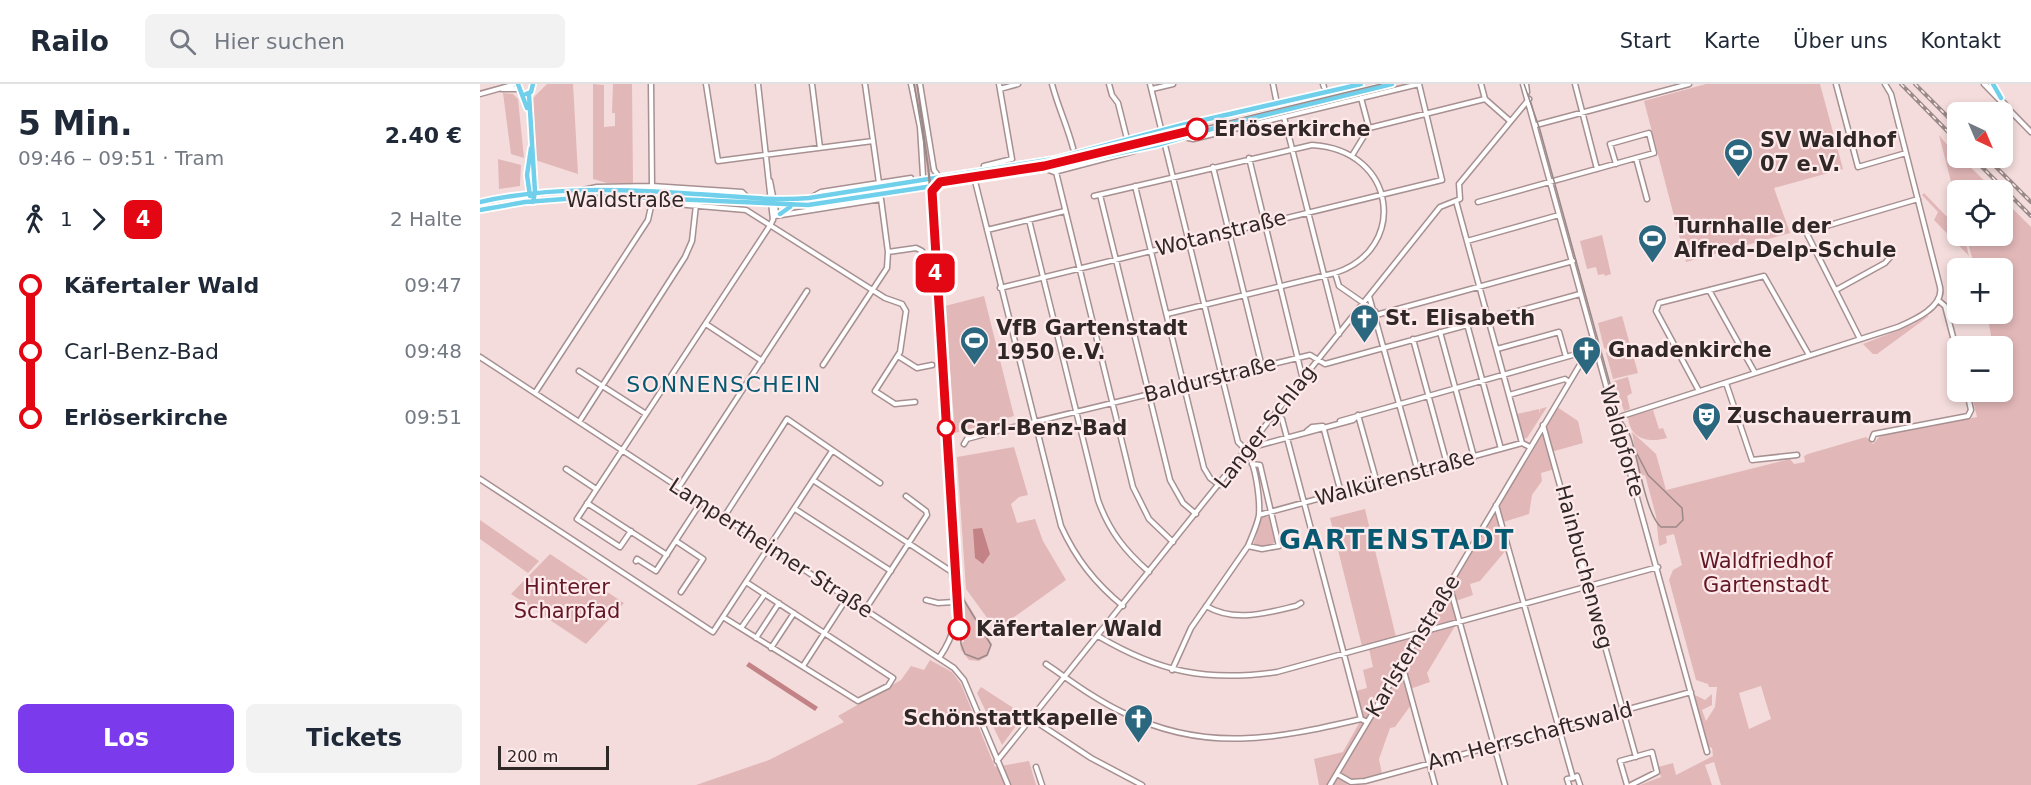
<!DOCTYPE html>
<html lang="de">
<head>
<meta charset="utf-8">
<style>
  :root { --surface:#fff; --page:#f2f2f3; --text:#1f2937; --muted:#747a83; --line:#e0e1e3; --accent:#7c3aed }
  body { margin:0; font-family:"DejaVu Sans",sans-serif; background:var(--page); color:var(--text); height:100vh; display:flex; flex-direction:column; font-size:22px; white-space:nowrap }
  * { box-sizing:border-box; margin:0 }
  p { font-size:20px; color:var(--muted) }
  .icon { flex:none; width:33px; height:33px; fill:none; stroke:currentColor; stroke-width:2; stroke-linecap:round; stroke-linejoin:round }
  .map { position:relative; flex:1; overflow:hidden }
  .sheet { display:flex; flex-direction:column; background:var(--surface); width:480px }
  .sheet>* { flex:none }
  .badge { padding:0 12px; border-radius:9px; font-size:21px; line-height:39px }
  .needle { width:39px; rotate:136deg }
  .controls { position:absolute; left:1467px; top:18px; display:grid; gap:12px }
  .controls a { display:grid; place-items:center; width:66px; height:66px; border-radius:9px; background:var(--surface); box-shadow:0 3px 9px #0003; font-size:30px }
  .scale { position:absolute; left:18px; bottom:15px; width:111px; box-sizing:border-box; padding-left:6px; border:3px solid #302727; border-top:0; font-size:16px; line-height:21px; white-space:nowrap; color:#302727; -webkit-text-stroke:4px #feeaeb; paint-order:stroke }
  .map>.badge { position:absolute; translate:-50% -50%; box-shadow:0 0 0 3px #fff }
  .legs { display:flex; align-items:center; gap:9px; height:66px; padding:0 18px; font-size:20px }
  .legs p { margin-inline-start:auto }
  .head { display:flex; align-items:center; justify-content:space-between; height:102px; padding:0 18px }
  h1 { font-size:33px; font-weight:700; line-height:45px }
  .primary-button { display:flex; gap:12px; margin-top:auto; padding:12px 18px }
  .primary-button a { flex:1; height:69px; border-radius:9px; background:var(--accent); color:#fff; font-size:24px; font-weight:700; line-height:69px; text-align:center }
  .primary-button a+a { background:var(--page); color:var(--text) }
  ul { padding:0 18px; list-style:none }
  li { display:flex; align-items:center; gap:21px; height:66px; font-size:22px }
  li i { display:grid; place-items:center; width:9px; height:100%; margin:0 8px; background:currentColor }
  li i::after { content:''; width:15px; height:15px; margin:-8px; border:4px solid; border-radius:50%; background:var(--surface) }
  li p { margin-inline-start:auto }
  li:first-child i { background:linear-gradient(#0000 50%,currentColor 0) }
  li:last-child i { background:linear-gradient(currentColor 50%,#0000 0) }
  header { display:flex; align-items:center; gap:36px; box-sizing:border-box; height:84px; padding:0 30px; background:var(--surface); border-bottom:2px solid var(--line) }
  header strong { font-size:28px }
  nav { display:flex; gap:33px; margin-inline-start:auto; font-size:21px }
  .search { width:420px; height:54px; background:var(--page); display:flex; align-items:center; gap:15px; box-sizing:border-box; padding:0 21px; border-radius:9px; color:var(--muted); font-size:22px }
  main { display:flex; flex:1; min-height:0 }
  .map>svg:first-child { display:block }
</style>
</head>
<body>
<header>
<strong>Railo</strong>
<div class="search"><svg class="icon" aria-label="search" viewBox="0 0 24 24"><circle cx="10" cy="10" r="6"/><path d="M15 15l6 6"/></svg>Hier suchen</div>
<nav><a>Start</a><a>Karte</a><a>Über uns</a><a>Kontakt</a></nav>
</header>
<main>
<section class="sheet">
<div class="head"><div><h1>5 Min.</h1><p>09:46 – 09:51 · Tram</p></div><b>2.40 €</b></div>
<div class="legs"><svg class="icon" aria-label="walk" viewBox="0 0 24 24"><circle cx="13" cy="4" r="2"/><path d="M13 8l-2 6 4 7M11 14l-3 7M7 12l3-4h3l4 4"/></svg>1<svg class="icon" aria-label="forward" viewBox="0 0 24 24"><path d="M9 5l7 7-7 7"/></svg><b class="badge" style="background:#e30613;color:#fff">4</b><p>2 Halte</p></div>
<ul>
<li><i style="color:#e30613"></i><b>Käfertaler Wald</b><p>09:47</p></li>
<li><i style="color:#e30613"></i><span>Carl-Benz-Bad</span><p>09:48</p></li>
<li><i style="color:#e30613"></i><b>Erlöserkirche</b><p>09:51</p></li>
</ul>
<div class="primary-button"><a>Los</a><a>Tickets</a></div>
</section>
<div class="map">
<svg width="1551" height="701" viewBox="0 0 1551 701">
  <rect width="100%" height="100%" fill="#f4dcdc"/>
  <path fill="#e2b7b8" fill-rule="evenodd" d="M67,0H93L98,90L55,76L50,17Z
    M113,0L124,1V43L135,42V29H132L133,0H152L153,99H127L113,95Z
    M433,0H438L441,12L452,87L447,88Z
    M922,0H934L707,54Z
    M1226,0H1340L1363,85L1294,104L1310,149L1206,178L1164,17Z
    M23,9L33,10L38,15L44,74L31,70Z
    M679,51L678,57L518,91L520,86L565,79Z
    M1459,51L1478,74H1481L1514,106H1478L1477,121Z
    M18,75L41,81L40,102L19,105Z
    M151,108L282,116L150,110L59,113V110Z
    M453,109L479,499L486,517L512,560L508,572L499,577L489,576L481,566L480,559L484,558L481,516H475L447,110Z
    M1444,109L1469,135L1477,127L1478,152H1484L1489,172L1454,136L1458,128L1442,111Z
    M1523,115L1551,143V701H1241L1234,678L1225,681L1232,701H1160L1181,693L1178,683L1193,679L1196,691L1233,672L1232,664L1227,662L1213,610L1225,616L1232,610V621L1222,626L1226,637L1235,623L1237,603H1229L1228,600L1216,596L1189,496L1193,486L1202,481L1194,450L1186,452L1187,459L1179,462L1176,432L1165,391L1159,392L1152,348L1176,370L1186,406L1310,375L1314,380L1325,378L1324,372L1328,370L1386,353L1393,360L1401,351L1497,333L1491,308H1522V262H1513L1507,230H1522V184H1495L1486,152H1522ZM1281,602L1291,635L1269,645L1259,609Z
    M1122,151L1131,190L1125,192L1124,190L1118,191L1116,183L1107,185L1100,157Z
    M504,212L534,332L475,349L465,222Z
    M1142,232L1158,289L1133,295L1126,269L1128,266L1124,264L1118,239Z
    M1447,232H1449L1397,270H1393L1383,260L1434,240Z
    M1148,293L1152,309L1147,312L1150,325L1144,327L1134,297Z
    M1067,323L1047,354L1043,355L1037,330L1059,325L1060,330V325Z
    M1077,323L1098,337L1103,359L1071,368L1075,385L1061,389L1062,397L1052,411L1049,430L1020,439L1027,465L1000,497L990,500L993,511L973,518L978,537L947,589L950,598L927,606L931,621L915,643L910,644L899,675L902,690L866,701H839L834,675L863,668L882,634L876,607L887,604L883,586L893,583L889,565L941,551Z
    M1173,326L1179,345L1183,344L1187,354C1170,359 1150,356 1148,333Z
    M534,363L548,411L539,413L531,420L537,439L555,435L563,457L586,496L516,546L486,505L477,373Z
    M885,425L916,553L882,562L850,434Z
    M782,433H789L795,458L789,463L773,462Z
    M0,436L59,477L48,489L0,455Z
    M70,470L144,519L106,560L31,510Z
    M450,576L472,588L481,600L515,683L549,677L556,701H216L289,676L364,638L358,632L421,596L431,582L444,586Z
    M501,603L544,631L522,661L497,609Z"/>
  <path fill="#c38386" d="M502,444L510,470L503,480L495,474L493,445Z
    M269,578L338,623L335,627L266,582Z"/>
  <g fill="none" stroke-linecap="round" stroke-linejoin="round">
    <defs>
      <path id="minor" d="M171,0L172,102
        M226,0L238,77L393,57
        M278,0L293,136
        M332,0L340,64
        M385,0L399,99
        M431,0L440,43L443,92
        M440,0L454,86L457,90
        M572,0C578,23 587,41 593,64
        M629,0L632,11L638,19L646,51
        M670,0L758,358L766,366
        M793,0L796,15
        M843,0L844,3
        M1001,0L1005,15L1030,37
        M1043,0L1227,668
        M1046,0L1047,8
        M1095,0L1117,85
        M1356,0L1378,83L1426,69
        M1504,0L1551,48
        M1505,0L1525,20
        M22,5H38
        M520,5L538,0
        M672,5L693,0
        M0,10L36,0
        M804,33L859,250
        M1056,41L1209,0
        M889,44L1005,15
        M704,53L713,55L939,0
        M873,70L889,44L881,14
        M769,74L822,292
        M1156,74L1167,115
        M504,82L532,75L519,0
        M733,83L782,283
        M566,85L574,88L654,67
        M576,88L653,403L669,435L693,458
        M495,97L581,442C596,475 615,499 643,522
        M655,102L724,384L730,394L739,401
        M103,106L117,103L172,102L262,108L267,113
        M620,111L690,396L703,419L716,430
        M614,112L832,61C918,66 928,166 855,189L687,230
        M330,114L341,108L431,94
        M976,117L1042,359
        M998,118L1174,69L1169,49L1130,60L1136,80
        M295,132L401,115L408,168L407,184L343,281
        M549,136L618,416C629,447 645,467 669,488
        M507,146L585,127
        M987,157L1079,131
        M408,168L436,164L442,167
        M855,189L859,202L895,227
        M520,204L962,96L939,0
        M1229,206L1275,289
        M1356,206L1405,179L1412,171
        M889,212L938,388
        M1458,216L1465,222L1478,272
        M896,231L1093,177
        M226,240L282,277
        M987,240L1021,365
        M960,248L994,373
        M933,255L967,380
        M1380,255L1326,148L1438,115
        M1017,265L1079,248L1086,273
        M418,272L437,284L452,281
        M0,273L474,584L484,596L528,701
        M99,287L166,330
        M1246,299L1272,376L1317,371
        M1219,307L1176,227L1179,219L1284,192L1329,271
        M55,309L168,136L172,118L266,126L405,214L422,220L426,227L420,268L395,307L415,320L435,318
        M1029,311L1085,295L1089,298
        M796,329L802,335L881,635L887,638
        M878,331L897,399
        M1136,334L1418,243C1434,236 1464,223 1460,203L1411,10L1405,0
        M860,337L1100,269L1104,271
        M99,338L205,173L212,157L216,121
        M1063,341L1156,673
        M843,342L861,409
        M827,347L832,343L842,342
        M1392,355L1394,350L1488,332L1491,326L1487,308
        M773,358L780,361L873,336L878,331
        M484,360L487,355L505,350L830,271L845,280L1100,210
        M86,385L116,405
        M0,395L233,548L352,367
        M333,396L472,488C474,526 482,541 459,574
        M199,403L327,207
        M107,419L187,471
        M1016,421L1093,694
        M315,425L411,487
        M779,431L1042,359L1050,363
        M244,433L307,335L400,399
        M151,447L140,463L97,435L291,140L296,128L290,97
        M196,457L223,475L201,508
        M768,462L782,465L799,462L780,381L772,380
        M156,477L157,475L176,487L221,418
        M969,500L1025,701
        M446,516L458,519L474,518
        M726,522C755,539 786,529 816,522L821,519
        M385,526L447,431L446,427L426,412
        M243,533L378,617L408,602L413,594L266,498
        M261,544L285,510
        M618,552C679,588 726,598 797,588L1178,483
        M276,554L299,519
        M291,564L314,529
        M566,580C591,597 616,616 644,629C725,669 796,655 881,635
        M922,580L955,701
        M323,582L367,514
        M692,586L711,544L768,462C772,452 777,442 779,431C780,417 776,376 765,368
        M552,635L611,674L662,701
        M517,677L960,123L980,115L979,100L1049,15
        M556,683L562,701
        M857,690L871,698L885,697L1211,608
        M1093,694L1097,692L1100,701
        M850,701L1114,257
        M1089,701L1087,695L1093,694
        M1147,701L1140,677L1172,668L1177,688L1151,701"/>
      <path id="major" d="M38,0L47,24
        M1513,0L1521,14
        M46,10L51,8L53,0
        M49,10L55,108L53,118
        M50,112L47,91L51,64
        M0,118C70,102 143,105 215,110C253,112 291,117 329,114L574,75L702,41L881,0
        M0,126L45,118L124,112L328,121L565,85L677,61L752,39L912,0
        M300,130L310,123"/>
    </defs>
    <use href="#minor" stroke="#a79091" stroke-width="7"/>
    <use href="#major" stroke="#fff" stroke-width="8"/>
    <use href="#minor" stroke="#fff" stroke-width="4"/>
    <use href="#major" stroke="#70d0eb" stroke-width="4.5"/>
    <path stroke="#9a8989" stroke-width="1.5" d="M434,0L448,83L481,560L485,570L498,575L507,571L511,561L482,513L478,499L451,103L437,0
      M1044,0L1060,46L1138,329C1142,338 1148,345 1151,354C1158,374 1166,431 1181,443H1196L1203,436L1202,424L1168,391L1153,362
      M452,113L457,103L468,98L564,82L901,0"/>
    <defs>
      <path id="rail" d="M1421,0L1478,58
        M1435,0L1478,43
        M1493,74L1551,132
        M1507,74L1551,118"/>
    </defs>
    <use href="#rail" stroke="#9a8989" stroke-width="4"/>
    <use href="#rail" stroke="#feeaeb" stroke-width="1.5" stroke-dasharray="4.5" stroke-linecap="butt"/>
  </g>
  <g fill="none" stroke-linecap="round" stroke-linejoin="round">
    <defs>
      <path id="line-1" d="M479,545L452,107L460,98L564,82L717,45"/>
    </defs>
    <use href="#line-1" stroke="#fff" stroke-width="14"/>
    <use href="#line-1" stroke="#e30613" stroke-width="9"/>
  </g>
  <defs>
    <symbol id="stadium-pin" viewBox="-11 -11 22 30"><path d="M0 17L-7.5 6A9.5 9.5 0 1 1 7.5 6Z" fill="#2b687f" stroke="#feeaeb"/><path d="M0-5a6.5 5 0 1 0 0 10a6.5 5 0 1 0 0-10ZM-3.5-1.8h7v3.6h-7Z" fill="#fff"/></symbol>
    <symbol id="church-pin" viewBox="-11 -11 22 30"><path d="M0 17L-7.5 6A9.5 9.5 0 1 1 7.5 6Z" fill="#2b687f" stroke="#feeaeb"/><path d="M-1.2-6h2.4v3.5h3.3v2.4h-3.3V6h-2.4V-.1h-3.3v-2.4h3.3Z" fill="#fff"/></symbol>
    <symbol id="theatre-pin" viewBox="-11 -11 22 30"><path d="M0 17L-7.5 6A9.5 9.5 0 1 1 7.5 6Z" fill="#2b687f" stroke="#feeaeb"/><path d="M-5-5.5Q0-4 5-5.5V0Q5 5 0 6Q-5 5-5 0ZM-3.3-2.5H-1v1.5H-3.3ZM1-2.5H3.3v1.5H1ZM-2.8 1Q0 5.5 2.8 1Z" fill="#fff"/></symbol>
  </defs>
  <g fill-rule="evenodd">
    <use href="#stadium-pin" x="1242" y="52" width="33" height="45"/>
    <use href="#stadium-pin" x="1156" y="138" width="33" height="45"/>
    <use href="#church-pin" x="868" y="218" width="33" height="45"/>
    <use href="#stadium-pin" x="478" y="240" width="33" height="45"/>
    <use href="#church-pin" x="1090" y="250" width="33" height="45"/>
    <use href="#theatre-pin" x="1210" y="316" width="33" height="45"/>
    <use href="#church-pin" x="642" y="618" width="33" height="45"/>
  </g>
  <g fill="#fff" stroke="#e30613" stroke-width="3">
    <circle cx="717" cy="45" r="10"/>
    <circle cx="466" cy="344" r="8"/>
    <circle cx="479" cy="545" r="10"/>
  </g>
  <g text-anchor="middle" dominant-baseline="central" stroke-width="4.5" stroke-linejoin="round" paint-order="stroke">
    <g font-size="21" font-weight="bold" fill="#302727" stroke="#feeaeb" text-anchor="start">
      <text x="734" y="45">Erlöserkirche</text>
      <text x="480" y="344">Carl-Benz-Bad</text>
      <text x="496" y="545">Käfertaler Wald</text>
    </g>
    <g font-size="21" font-weight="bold" fill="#302727" stroke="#feeaeb" text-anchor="start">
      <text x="1280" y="56">SV Waldhof<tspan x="1280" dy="24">07 e.V.</tspan></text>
      <text x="1194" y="142">Turnhalle der<tspan x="1194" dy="24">Alfred-Delp-Schule</tspan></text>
      <text x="905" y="234">St. Elisabeth</text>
      <text x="516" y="244">VfB Gartenstadt<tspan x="516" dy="24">1950 e.V.</tspan></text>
      <text x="1128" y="266">Gnadenkirche</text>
      <text x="1247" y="332">Zuschauerraum</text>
      <text x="638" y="634" text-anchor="end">Schönstattkapelle</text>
    </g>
    <g font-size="21" fill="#302727" stroke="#feeaeb">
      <text x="145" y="116">Waldstraße</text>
      <text transform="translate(741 149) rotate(-14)">Wotanstraße</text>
      <text transform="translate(730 295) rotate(-14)">Baldurstraße</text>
      <text transform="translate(785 343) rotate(-52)">Langer Schlag</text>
      <text transform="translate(1142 357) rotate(74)">Waldpforte</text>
      <text transform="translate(915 394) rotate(-15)">Walkürenstraße</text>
      <text transform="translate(291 464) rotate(33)">Lampertheimer Straße</text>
      <text transform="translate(1104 483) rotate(75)">Hainbuchenweg</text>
      <text transform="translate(933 562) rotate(-59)">Karlsternstraße</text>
      <text transform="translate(1050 652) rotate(-15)">Am Herrschaftswald</text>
    </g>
    <g font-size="21" fill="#631623" stroke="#feeaeb">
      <text x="1286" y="477">Waldfriedhof<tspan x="1286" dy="24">Gartenstadt</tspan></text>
      <text x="87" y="503">Hinterer<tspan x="87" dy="24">Scharpfad</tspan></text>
    </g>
    <g font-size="22" letter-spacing="1.5" fill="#065971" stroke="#feeaeb">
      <text x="244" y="300">SONNENSCHEIN</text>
    </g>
    <g font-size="27" font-weight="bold" letter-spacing="1.5" fill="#065971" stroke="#feeaeb">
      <text x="917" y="455">GARTENSTADT</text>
    </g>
  </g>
</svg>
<div class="controls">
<a><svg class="needle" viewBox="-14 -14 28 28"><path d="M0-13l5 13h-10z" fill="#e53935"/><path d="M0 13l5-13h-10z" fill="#747a83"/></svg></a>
<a><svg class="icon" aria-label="locate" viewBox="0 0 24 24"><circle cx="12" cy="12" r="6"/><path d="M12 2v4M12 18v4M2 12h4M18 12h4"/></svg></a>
<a>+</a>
<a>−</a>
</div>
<div class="scale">200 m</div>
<b class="badge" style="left:455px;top:189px;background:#e30613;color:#fff">4</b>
</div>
</main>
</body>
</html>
